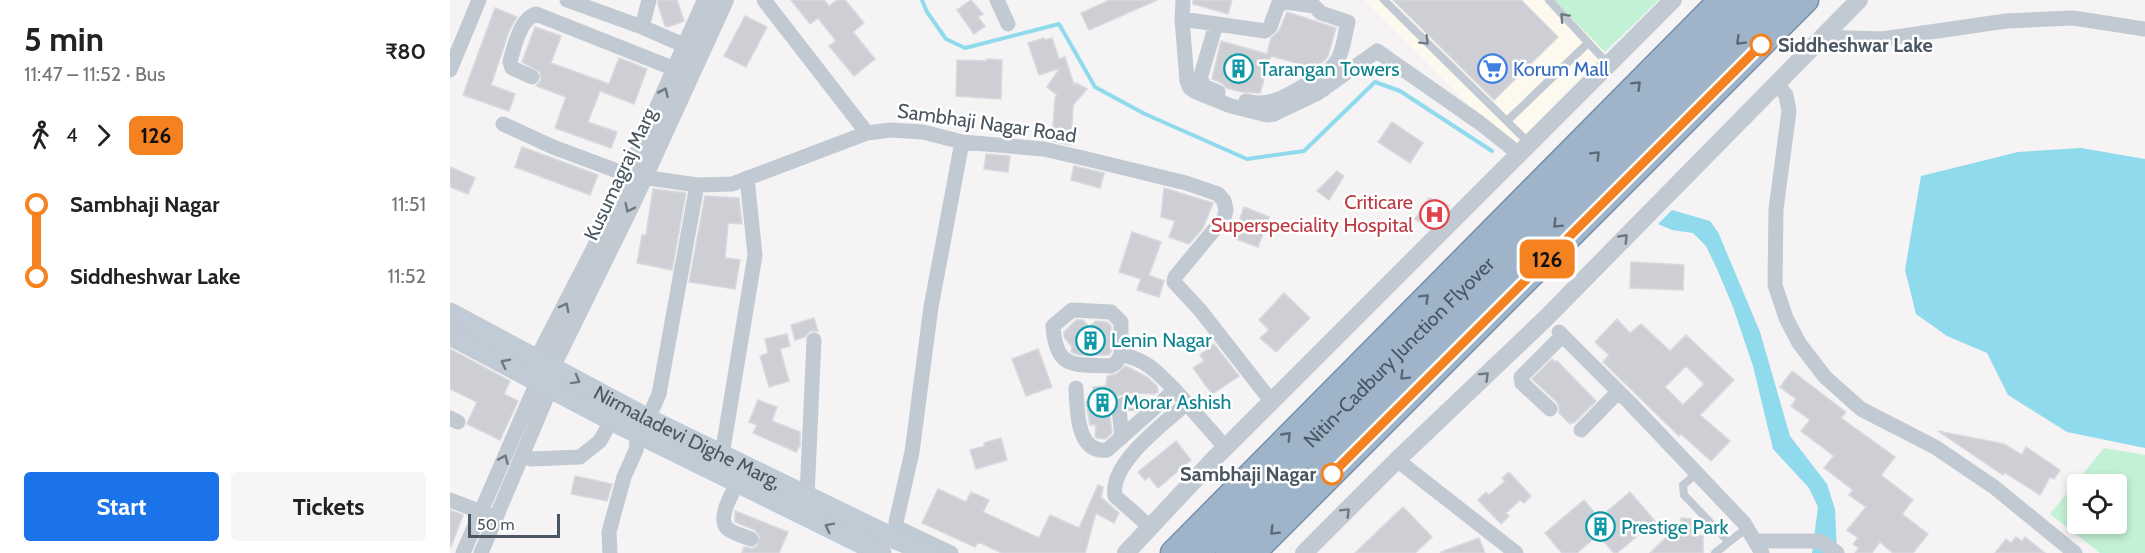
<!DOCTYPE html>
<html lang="en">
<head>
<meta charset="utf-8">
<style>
  :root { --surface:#fff; --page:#f6f6f6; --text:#222; --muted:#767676; --accent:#1a73e8 }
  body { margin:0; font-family:Cabin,sans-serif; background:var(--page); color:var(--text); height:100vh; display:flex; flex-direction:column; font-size:22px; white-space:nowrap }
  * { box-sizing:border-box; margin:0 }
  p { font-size:20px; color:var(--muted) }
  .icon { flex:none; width:33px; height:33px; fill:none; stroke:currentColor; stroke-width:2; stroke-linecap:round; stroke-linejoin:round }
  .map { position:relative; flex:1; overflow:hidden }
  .sheet { display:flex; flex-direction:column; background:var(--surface); width:450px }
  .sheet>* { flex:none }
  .badge { padding:0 12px; border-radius:9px; font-size:21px; line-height:39px }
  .controls { position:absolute; left:1617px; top:474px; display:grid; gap:12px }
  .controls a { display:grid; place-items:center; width:60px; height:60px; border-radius:6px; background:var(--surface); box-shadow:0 3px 9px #0003; font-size:30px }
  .scale { position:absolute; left:18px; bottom:15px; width:92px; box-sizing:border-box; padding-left:6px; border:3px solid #4a5661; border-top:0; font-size:16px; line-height:21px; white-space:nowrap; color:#4a5661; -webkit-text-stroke:4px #fff; paint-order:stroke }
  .map>.badge { position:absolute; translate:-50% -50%; box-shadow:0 0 0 3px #fff }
  .legs { display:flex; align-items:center; gap:9px; height:66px; padding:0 24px; font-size:20px }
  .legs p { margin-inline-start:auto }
  .headline { display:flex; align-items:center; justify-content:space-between; height:102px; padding:0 24px }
  h1 { font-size:33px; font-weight:700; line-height:45px }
  .cta { display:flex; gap:12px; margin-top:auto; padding:12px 24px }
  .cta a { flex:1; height:69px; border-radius:6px; background:var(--accent); color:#fff; font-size:24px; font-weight:700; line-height:69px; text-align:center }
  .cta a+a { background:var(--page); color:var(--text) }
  ul { padding:0 24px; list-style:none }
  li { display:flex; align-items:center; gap:21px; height:72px; font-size:22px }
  li i { display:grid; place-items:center; width:9px; height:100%; margin:0 8px; background:currentColor }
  li i::after { content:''; width:15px; height:15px; margin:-8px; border:4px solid; border-radius:50%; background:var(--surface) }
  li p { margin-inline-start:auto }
  li:first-child i { background:linear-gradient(#0000 50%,currentColor 0) }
  li:last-child i { background:linear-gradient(currentColor 50%,#0000 0) }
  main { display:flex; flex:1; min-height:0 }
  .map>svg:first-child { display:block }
</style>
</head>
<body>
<main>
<section class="sheet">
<div class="headline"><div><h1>5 min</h1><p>11:47 – 11:52 · Bus</p></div><b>₹80</b></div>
<div class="legs"><svg class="icon" aria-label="walk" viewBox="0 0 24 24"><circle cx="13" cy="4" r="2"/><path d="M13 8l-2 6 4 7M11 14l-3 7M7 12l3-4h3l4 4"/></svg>4<svg class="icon" aria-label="forward" viewBox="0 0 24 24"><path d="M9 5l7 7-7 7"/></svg><b class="badge" style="background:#f58220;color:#111">126</b></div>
<ul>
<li><i style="color:#f58220"></i><b>Sambhaji Nagar</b><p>11:51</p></li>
<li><i style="color:#f58220"></i><b>Siddheshwar Lake</b><p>11:52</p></li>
</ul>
<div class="cta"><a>Start</a><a>Tickets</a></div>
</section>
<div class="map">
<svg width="1695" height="553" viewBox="0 0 1695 553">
  <rect width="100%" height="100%" fill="#f5f3f3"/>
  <path fill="#fdf9ef" d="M914,0H1104L1155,52L1062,148Z"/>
  <path fill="#c3f1d5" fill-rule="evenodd" d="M1104,0H1209L1155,52Z
    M1654,448L1695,455V553H1650L1600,514ZM1666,484V524H1628V484Z"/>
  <path fill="#90daee" d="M1631,148L1695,159V448L1617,432L1558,395L1537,353L1497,336L1466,314L1455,270L1471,176L1568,152Z
    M1222,210L1260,221L1268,232L1310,332L1340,436L1377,484L1385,509L1387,553H1362L1368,507L1359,488L1323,449L1303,366L1283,307L1267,269L1256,246L1243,233L1222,230L1208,224Z"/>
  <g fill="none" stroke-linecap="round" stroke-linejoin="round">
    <path stroke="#90daee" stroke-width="4" d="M472,0L477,12L496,39L515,48L609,24L645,87L695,114L797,159L854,151L925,82L950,91L1042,151"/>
  </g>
  <path fill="#cdcfd5" stroke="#d7d9de" stroke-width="1.5" fill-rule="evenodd" d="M208,0H227L234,21L218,27L215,26L208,5Z
    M341,0H374L379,6L387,0H395L414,23L403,32L425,59L404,76L379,46L386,41L368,18L360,24Z
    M521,0L533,14L528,17L535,26L524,34L507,10Z
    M660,0H707L639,30L631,13Z
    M743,0H782L778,14L743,4Z
    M943,0H1071L1108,37L1044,100Z
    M45,8L67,17L59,31L41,85L65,94L59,111L13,95Z
    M837,12L886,28L878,56L875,60L864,68L821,56L810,93L792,92L776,88L772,83L762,79L771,41L817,54L821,38L829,31Z
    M295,16L317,27L296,67L274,56Z
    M85,27L111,36L101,63L159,84L169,58L197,69L184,104L150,91L138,122L167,132L161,148L105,128L116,97L86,86L91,80L90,72L72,62Z
    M594,38L595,40L602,38L609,59L615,57L624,85L626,83L637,89L623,105L621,145L602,141L605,98L607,95L597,87L610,68L589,75L578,43Z
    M537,59L552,60L551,99L506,96L507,60L537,61Z
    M942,122L973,143L960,163L928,142Z
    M72,147L148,175L140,195L65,167Z
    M536,154L560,156L558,172L534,169Z
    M624,166L654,173L650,188L621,180Z
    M0,167L25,178L18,194L0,187Z
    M887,171L894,176L879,200L867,191Z
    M714,188L763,203L753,228L739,244L719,237L725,221L711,217Z
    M203,189L236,193L222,270L187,263L192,235H196Z
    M255,196L289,198L292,224L278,223L275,258L290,260L285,289L239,282Z
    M979,198L984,201L986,199L999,206L980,227L965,219Z
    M794,207L819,217L808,247L783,238Z
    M682,232L711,242L699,275L714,281L709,297L687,290L691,279L669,272Z
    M1181,262L1234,265L1233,290L1180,288Z
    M834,293L860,318L826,352L810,338L819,330L809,320Z
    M364,318L368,331H360L355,337L345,340L341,325Z
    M1167,319L1180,333L1191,324L1220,351L1236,335L1284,380L1250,415L1280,441L1261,461L1231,434L1229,436L1153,362L1159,355L1145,342ZM1236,366L1254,384L1233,405L1215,387Z
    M626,320H633L639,327L646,321L657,322L661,326V352L659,355H629L621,352L622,347L614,337V332Z
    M337,334L340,346L330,349L339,381L319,387L310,356L318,353L315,339Z
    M764,344L789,376L762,394L743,368L754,361L750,355Z
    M0,349L60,381L54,394L68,401L50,440L17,424L27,402L0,389Z
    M588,349L602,387L576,396L562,359Z
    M1102,359L1105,362L1107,361L1146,401L1124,423L1123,422L1120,424L1109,413V407L1107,402L1082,379Z
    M676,366L697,377L707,386L708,392L705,394L680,393L667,396L659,409L662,433L655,439L647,438L645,436L646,425H640L636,402L643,401V387L656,386L657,376L666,374Z
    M1342,371L1396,412L1391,418L1445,457L1431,475L1463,500L1452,514L1478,534L1463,553H1443L1430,542L1422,553H1405L1409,548L1403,544L1408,538L1397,530L1416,507L1399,495L1403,490L1374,468L1384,456L1351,431L1360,420L1341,406L1346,399L1330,387Z
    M308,400L327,407L322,421L350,432V445L346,452L303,433L307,425L299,422Z
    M1488,431L1554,444L1572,455L1576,447L1610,470L1604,479L1600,477L1590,495L1554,472L1553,475Z
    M551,438L557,460L526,469L520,450L535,446L534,443Z
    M726,441L741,460L708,488L699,477L695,480L688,472Z
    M1059,472L1081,496L1074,503L1070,500L1056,513L1059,516L1051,524L1028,500L1036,492L1039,495L1055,481L1052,478Z
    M125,476L162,484L157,501L121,494Z
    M648,485L653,487L651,497L669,513L664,523L646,513L635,553H552L528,542L525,547L472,523L488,489L516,502L521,492L539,500L533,512L589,538L600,515L629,528Z
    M1180,492L1205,521L1167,553H1164L1148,535L1127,553H1112L1095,533L1134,500L1149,518Z
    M953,507L982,537L965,553H905Z
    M0,510L13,515L1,547L0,546Z
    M285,511L338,532L329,553H292L294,547L302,549L307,546L310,537L305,530L285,522Z
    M1231,518L1242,519L1241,536L1253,535V553H1200L1231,523Z
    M1566,537L1572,541L1575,537L1595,553H1545L1556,539L1561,543Z
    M1029,538L1035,553H991V552Z"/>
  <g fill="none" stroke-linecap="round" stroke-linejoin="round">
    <defs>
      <g id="trunk">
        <path d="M723,553L1271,0"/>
        <path id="s2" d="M748,553L1301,0"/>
        <path d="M778,553L1331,0"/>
        <path d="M803,553L1356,0"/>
      </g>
    </defs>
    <use href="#trunk" stroke="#7690ad" stroke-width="27"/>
    <path stroke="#c1cad2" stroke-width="8" d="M934,0L1080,144
      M1099,0L1158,64
      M1057,121L1138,43
      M1247,473L1233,485L1234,495L1279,542
      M1265,553L1297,528"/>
    <path stroke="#c1cad2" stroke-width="15" d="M117,0L192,27L245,50
      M314,0L417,133
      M547,0L558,24
      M733,0L732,19L737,81L740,88L746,92L781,106L817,115L824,114L868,93L927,51L1030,123L1069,154
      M732,19L815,31L820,27L828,5L836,2L864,6L871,13L898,22C891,51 894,63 865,79L873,90
      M766,24L750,79L755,87L768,92
      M192,27L199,0
      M1372,37L1432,39L1556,21L1623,18L1695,29
      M0,70L29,0
      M82,77L62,68L60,62C64,47 70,19 86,14L235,73
      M1326,83L1336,95L1339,111L1326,209L1325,285L1336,318L1349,343L1375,377L1411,409L1485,447L1544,487L1625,553
      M796,101C822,109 844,91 865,79
      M53,124L103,147L178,175L247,185L282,184L417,133L440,130L473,132L512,142L594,149L637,159L736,183L768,194L774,201L776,210L774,218L725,277L724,282L750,310L821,401
      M1109,332L1180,403L1294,523L1312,553
      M671,354V322L661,312L622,310L603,326C606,371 625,364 661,366L667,362L671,354C698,361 705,370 725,390
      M626,388C627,408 626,454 657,450L725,390L775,447
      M1100,409L1072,383L1071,377L1112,336
      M0,418L8,422
      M1131,430L1168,392
      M672,437L669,409L672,405L679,403L705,406
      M272,455L305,255L297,178
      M81,459L130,457L150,441L166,412
      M947,460L1066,553
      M292,475C286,486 265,519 278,529C284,534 294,536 301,539
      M357,496L364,340
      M0,500L39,515
      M700,527L665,496C659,463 715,423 737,403
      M1305,541H1370L1387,553
      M13,553L88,380
      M31,553L101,387
      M160,553L159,532L174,477L186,450L188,433L198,419L209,394L247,185
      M501,553L448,528L446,522L462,452L481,307L512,142"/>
    <path stroke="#c1cad2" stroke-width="18" d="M88,359L150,239L256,0
      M102,366L183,201L275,0
      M676,553L766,457L1223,0
      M854,553L947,460L1096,318L1409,0"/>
    <g stroke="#c1cbd6" stroke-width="21">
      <path id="s1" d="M0,313L198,419L443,538L481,553"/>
      <path d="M0,335L161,420L431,553"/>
    </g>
    <use href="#trunk" stroke="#9fb4c9" stroke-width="24"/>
  </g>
  <defs><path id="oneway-chevron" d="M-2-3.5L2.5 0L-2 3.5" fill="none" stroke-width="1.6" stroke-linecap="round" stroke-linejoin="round" transform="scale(1.5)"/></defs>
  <g stroke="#6e7983">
    <use href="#oneway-chevron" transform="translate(1114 17) rotate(-133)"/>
    <use href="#oneway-chevron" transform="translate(975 41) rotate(45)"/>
    <use href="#oneway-chevron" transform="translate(214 92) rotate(-66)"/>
    <use href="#oneway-chevron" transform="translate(179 208) rotate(116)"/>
    <use href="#oneway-chevron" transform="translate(1174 238) rotate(-46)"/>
    <use href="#oneway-chevron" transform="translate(115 307) rotate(-62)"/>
    <use href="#oneway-chevron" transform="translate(1035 376) rotate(-44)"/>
    <use href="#oneway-chevron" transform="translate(54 459) rotate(-66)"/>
    <use href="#oneway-chevron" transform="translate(896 512) rotate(-45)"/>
  </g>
  <g stroke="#5b6976">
    <use href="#oneway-chevron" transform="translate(1290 41) rotate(135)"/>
    <use href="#oneway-chevron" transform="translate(1187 85) rotate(-45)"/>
    <use href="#oneway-chevron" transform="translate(1146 155) rotate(-45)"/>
    <use href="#oneway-chevron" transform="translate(1107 224) rotate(135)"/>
    <use href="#oneway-chevron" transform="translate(975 298) rotate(-45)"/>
    <use href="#oneway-chevron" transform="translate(954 376) rotate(135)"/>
    <use href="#oneway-chevron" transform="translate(837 436) rotate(-46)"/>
    <use href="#oneway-chevron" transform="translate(824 531) rotate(135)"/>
  </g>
  <g stroke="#6e7984">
    <use href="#oneway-chevron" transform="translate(55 363) rotate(-153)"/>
    <use href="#oneway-chevron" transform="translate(126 380) rotate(29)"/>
    <use href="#oneway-chevron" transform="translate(379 527) rotate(-153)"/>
  </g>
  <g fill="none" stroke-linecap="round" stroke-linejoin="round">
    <defs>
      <path id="line-1" d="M882,474L1311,45"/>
    </defs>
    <use href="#line-1" stroke="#fff" stroke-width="14"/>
    <use href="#line-1" stroke="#f58220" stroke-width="9"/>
  </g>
  <defs>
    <symbol id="building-ring" viewBox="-11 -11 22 22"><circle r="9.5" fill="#fff" stroke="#0f9aa8" stroke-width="1.5"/><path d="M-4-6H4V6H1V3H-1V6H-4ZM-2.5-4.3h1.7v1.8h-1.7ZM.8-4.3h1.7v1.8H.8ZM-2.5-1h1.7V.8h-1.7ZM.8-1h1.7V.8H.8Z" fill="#0f9aa8"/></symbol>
    <symbol id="supermarket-ring" viewBox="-11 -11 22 22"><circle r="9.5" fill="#fff" stroke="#3f7fe0" stroke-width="1.5"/><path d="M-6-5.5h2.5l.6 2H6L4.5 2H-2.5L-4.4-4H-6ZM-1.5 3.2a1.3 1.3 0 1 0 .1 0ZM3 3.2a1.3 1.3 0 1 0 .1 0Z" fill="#3f7fe0"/></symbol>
    <symbol id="hospital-ring" viewBox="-11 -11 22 22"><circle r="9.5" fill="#fff" stroke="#e0444e" stroke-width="1.5"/><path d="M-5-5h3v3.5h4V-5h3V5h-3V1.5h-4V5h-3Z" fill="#e0444e"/></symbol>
  </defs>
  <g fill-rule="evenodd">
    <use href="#building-ring" x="772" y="52" width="33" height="33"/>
    <use href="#supermarket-ring" x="1026" y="52" width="33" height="33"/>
    <use href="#hospital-ring" x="968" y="198" width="33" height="33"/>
    <use href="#building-ring" x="624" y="324" width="33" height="33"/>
    <use href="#building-ring" x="636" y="386" width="33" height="33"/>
    <use href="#building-ring" x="1134" y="510" width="33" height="33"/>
  </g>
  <g fill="#fff" stroke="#f58220" stroke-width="3">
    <circle cx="1311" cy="45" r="10"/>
    <circle cx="882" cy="474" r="10"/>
  </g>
  <g text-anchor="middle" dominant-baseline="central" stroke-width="5" stroke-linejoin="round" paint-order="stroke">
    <g font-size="20" font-weight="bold" fill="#4a5661" stroke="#fff" text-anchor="start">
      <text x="1328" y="45">Siddheshwar Lake</text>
      <text x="866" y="474" text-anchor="end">Sambhaji Nagar</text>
    </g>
    <g font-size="20" fill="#0d838f" stroke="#fff" text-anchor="start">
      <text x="809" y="69">Tarangan Towers</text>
      <text x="661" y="340">Lenin Nagar</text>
      <text x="673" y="402">Morar Ashish</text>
      <text x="1171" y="527">Prestige Park</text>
    </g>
    <g font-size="20" fill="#366cbe" stroke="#fff" text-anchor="start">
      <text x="1063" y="69">Korum Mall</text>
    </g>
    <g font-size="20" fill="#4a5661" stroke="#fff">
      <text transform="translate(537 123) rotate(8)">Sambhaji Nagar Road</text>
      <text transform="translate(170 174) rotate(-65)">Kusumagraj Marg</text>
      <text stroke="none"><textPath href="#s2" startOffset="284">Nitin-Cadbury Junction Flyover</textPath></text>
      <text stroke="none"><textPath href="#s1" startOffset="268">Nirmaladevi Dighe Marg,</textPath></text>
    </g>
    <g font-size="20" fill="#be3a42" stroke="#fff" text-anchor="end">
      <text x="963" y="202">Criticare<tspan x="963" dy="23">Superspeciality Hospital</tspan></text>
    </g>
  </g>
</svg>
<div class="controls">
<a><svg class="icon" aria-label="locate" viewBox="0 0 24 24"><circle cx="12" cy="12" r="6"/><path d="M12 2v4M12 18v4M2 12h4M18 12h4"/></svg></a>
</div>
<div class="scale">50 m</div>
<b class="badge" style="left:1097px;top:259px;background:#f58220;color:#111">126</b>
</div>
</main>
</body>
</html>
